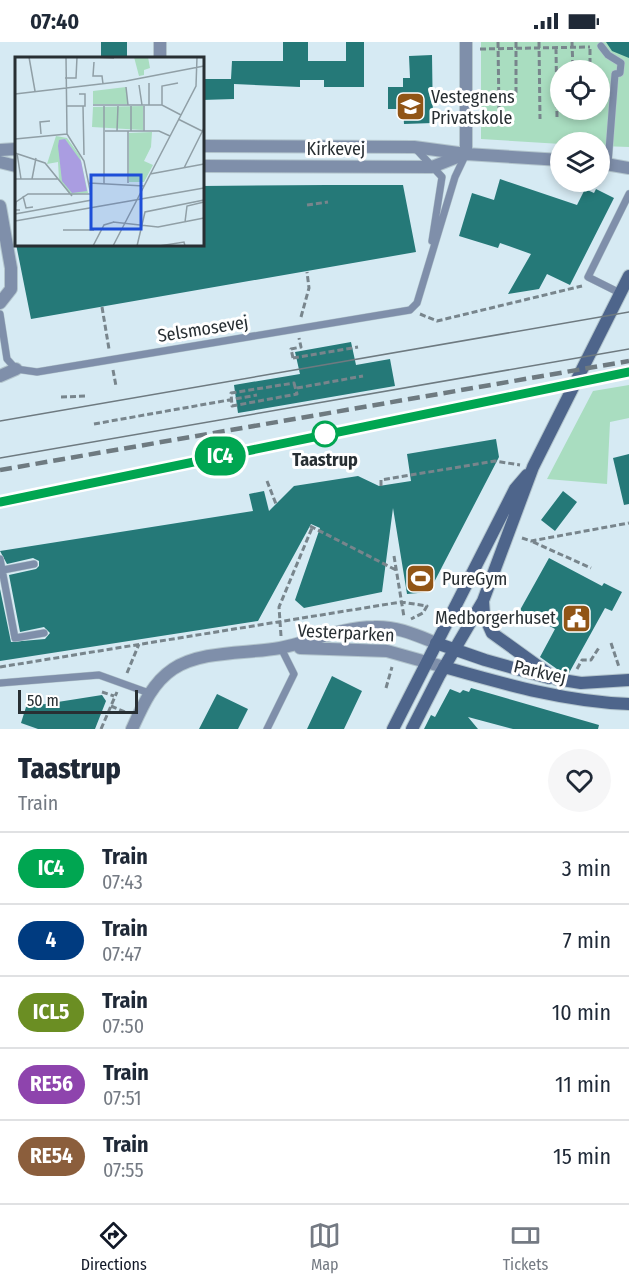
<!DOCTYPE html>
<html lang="en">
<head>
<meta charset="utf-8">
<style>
  :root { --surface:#fff; --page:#f6f6f7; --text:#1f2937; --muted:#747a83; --line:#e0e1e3; --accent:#111827 }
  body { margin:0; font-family:"Fira Sans Condensed",sans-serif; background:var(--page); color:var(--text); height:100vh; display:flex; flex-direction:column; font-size:22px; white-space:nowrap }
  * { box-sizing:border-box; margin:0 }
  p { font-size:20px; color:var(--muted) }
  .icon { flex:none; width:33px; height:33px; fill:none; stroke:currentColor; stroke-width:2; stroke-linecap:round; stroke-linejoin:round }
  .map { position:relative; height:687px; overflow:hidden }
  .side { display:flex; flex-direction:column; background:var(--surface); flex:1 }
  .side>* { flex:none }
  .badge { padding:0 12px; border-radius:20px; font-size:21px; line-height:39px }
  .controls { position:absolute; left:550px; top:18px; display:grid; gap:12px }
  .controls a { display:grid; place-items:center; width:60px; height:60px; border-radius:50%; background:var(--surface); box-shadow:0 3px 9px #0003; font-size:30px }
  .scale { position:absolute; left:18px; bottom:15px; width:120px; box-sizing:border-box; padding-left:6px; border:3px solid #282f33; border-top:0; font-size:16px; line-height:21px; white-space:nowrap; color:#282f33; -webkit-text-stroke:4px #fff; paint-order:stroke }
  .map>.badge { position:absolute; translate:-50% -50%; box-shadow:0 0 0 3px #fff }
  .round { display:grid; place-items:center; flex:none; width:63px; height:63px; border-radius:32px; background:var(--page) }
  .overview { display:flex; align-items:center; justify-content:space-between; height:102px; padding:0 18px }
  h1 { font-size:28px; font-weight:800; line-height:45px }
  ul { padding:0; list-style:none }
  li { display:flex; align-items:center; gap:18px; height:72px; padding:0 18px; border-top:2px solid var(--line) }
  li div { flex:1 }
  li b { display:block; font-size:22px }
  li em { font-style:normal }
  li .badge { min-width:66px; font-weight:700; text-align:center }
  .status { display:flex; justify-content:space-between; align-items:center; height:42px; padding:0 30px; background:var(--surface); direction:ltr }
  .status svg { height:16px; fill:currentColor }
  .tabs { display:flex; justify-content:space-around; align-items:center; height:84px; border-top:2px solid var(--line); background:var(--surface); font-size:16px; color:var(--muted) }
  .tabs a { display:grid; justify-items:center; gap:3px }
  .tabs .active { color:var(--accent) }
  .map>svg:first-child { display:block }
</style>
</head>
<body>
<div class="status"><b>07:40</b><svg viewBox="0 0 49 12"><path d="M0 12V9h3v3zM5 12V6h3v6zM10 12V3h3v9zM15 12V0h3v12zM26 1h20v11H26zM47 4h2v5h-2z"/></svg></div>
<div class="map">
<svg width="629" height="687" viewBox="0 0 629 687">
  <rect width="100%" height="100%" fill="#d6eaf3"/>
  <path fill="#a9ddc0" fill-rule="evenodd" d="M481,0H629V105L600,104V100L561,102L481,97ZM561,28H600V68H561Z
    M629,343V376L610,380L607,442L547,437L593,349Z"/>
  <path fill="#257978" d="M101,0H127V16H101Z
    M283,0H308V19H346V0H364V45H324V38H300V45L234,42V57L202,58V37H231L232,19H283Z
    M606,0H629V16L612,9Z
    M432,13L433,81L404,82L403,67H388V45H403V36H410L409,14Z
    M500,137L577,163L585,147L594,151L596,147L614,156L570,243L547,232L539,247L508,252L531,212L500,201L498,206L459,194L472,151L494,158Z
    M327,143H403L416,210L31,277L16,202H202V144Z
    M351,300L356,323L390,317L395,344L238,371L234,343L300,332L295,310Z
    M496,397L499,415L429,550L407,552L393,466L382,550L304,566L295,558L320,486L311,482L258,579L0,619V547L11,600L45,597L50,591L44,585L20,590L9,533L36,527L39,524V519L33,516L7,522L0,509L253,469L249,452L264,449L269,469L294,444L358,434L379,444L411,439L407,412Z
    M629,412V462L624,463L613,416Z
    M563,449L577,460L555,489L541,478Z
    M549,516L602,544L604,541L622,550L612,569L605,566L569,631L557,627L540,615L555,587L520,568Z
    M332,634L362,649L344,687H307Z
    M471,646L599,683L598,687H513L468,675L478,687H424L431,673L435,675L450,647L460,651L463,648L469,650Z
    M217,652L248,667L238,687H199Z
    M102,653L106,659L95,687H38L21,681L26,665Z"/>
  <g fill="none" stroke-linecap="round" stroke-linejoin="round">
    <defs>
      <path id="lane" d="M601,4L608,13L621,21L620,31L615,32L608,121
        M416,107L442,135L432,199
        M620,251L588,235L629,152
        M0,272L7,317L16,327L37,330L410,268L417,261L455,135L465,114
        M0,517L15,596L44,591
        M3,528L34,522
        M0,641L99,633L149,651
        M267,687L294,632L281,606"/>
      <path id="street" d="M466,0V112
        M160,16V0
        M202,104L414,105L466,112L561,118
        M0,108L16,107
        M0,120L16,124
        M600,121L629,126
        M202,124L432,125L465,112
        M0,164L11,226V247L0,261
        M0,334L16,327
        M300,606L387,609L444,625
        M132,687C142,665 152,641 173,627C202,608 247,612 280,606C311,600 342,585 374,585C396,584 416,593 436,601"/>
      <path id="secondary" d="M483,559L484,573L492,591L556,637L581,641L629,638
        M436,601L485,618L549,636
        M444,625C504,642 566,660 629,662
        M393,687L515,447L527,433
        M412,687L439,634L483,559L533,425L629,234"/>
    </defs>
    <use href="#lane" stroke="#b3c5cd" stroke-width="8"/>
    <use href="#street" stroke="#b3c5cd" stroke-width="14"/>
    <use href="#secondary" stroke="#b3c5cd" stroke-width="14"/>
    <path stroke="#78858c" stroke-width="3" stroke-dasharray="6 3" stroke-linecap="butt" d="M498,0L499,69
      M516,0V51
      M539,0L540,77
      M572,0L573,28
      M556,6L557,75
      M480,7L590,5
      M590,7V28
      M573,68L574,74
      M590,68V74
      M307,163L328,160
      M102,265L109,307
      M420,272L437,279L582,244
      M301,275L309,246L307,230
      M293,316L358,305
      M293,316L291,307L301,305L299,296
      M113,328L116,344
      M294,341L297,352L232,364L231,351Z
      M297,346L363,334
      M61,355L87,354
      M94,382L257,353
      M267,439L276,462
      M381,444V438L495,419L520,423
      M310,484L396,528
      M522,496L531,499L629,481
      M533,500L591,526
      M394,514L404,575
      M281,594L279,565L312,486
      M611,601L619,625
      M0,625L401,560L427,564L423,571L411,577
      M577,627L582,618H591L600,604
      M127,631L139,602
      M386,646L392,625
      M102,650L114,654
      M111,664L125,670
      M101,687L117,650"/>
    <use href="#lane" stroke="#7f8faa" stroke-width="7"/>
    <use href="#street" stroke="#7f8faa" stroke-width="12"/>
    <use href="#secondary" stroke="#4e658b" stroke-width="12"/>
    <path stroke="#6e7a80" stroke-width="1.5" d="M0,379L629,270
      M0,416L629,307"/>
    <path stroke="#6e7a80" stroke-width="4.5" stroke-dasharray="12 6" stroke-linecap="butt" d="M0,428L629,319
      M0,460L629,330"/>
  </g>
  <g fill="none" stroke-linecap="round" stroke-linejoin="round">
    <defs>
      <path id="line" d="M0,460L629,330"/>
    </defs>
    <use href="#line" stroke="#fff" stroke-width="14"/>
    <use href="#line" stroke="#00a651" stroke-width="9"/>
  </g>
  <defs>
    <symbol id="school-square" viewBox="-11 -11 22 22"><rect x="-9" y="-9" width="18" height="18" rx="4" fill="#915516" stroke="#fff"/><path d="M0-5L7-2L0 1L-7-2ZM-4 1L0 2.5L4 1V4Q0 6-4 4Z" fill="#fff"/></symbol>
    <symbol id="stadium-square" viewBox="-11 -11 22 22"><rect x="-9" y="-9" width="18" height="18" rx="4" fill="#915516" stroke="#fff"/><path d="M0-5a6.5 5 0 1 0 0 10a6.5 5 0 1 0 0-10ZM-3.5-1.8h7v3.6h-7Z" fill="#fff"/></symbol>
    <symbol id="civic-square" viewBox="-11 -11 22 22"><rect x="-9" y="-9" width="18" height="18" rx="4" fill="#915516" stroke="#fff"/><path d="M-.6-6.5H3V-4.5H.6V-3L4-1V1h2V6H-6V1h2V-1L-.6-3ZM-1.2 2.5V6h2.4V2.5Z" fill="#fff"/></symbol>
  </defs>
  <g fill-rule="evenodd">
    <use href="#school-square" x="394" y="48" width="33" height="33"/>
    <use href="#stadium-square" x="404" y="520" width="33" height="33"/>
    <use href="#civic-square" x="560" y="560" width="33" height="33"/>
  </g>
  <circle fill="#fff" stroke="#00a651" stroke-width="3" cx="325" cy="392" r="12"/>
  <g text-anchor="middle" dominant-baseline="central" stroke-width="6" stroke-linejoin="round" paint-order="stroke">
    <g font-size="18" fill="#282f33" stroke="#fff" text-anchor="start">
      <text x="431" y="55">Vestegnens<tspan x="431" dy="21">Privatskole</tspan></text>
      <text x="442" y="537">PureGym</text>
      <text x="556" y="576" text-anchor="end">Medborgerhuset</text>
    </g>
    <g font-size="18" fill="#282f33" stroke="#fff">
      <text x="336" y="107">Kirkevej</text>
      <text transform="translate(203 287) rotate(-9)">Selsmosevej</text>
      <text transform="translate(346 591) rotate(3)">Vesterparken</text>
      <text transform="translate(540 630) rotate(13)">Parkvej</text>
    </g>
    <g font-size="18" font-weight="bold" fill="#282f33" stroke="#fff">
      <text x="325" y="418">Taastrup</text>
    </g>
  </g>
  <g transform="translate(15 15)">
    <rect width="189" height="189" fill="#d6eaf3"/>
    <path d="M119,0H133L135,11L129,13V18L124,19ZM111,30L113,47H78V34ZM128,49V73L77,70L78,50ZM137,75L136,90L129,104L138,108L129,125H114V76ZM41,79L52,81L65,99L73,136L55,138L44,123L43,105L32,107Z" fill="#a9ddc0"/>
    <path d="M50,82L66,104L72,134L57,136L47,124L43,89L44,83Z" fill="#aa9de1"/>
    <path fill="none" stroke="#909fa6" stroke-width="1.5" d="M14,0L20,34M51,0L52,77L69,104L76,138M79,0L99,1M79,5L78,19H87L88,27M50,21H61L62,0M124,28L127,48M111,30L113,48M0,37L111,24L189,9M78,48H147L166,58M134,48V26M147,48V29L163,26M52,49H70V37H64M68,49L69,98M163,62L189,75M90,74H144L155,79M102,74L103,49M113,74V126M116,74V49M129,74V49M26,77L25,65L35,64M0,82L52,77M0,96L30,106L57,139M2,96L6,122M169,111L189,71M135,117L189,107M0,122H43M17,122L21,101M74,126L129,129M89,127V49M8,139L11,151L18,150M5,153H0L1,145L13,137H76M0,157L77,143M0,164L189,131M98,165L143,170L189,161M170,165L172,149L189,145M48,173H79M14,189H53M78,189L89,168L99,165M98,189L181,29L182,0M122,189L130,155L189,143M144,189L169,185L170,189"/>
    <path fill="#1d4ed8" fill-opacity="0.15" stroke="#1d4ed8" stroke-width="3" d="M76,118H126V172H76Z"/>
    <rect width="189" height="189" fill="none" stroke="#282f33" stroke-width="3"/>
  </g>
</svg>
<div class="controls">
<a><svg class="icon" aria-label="locate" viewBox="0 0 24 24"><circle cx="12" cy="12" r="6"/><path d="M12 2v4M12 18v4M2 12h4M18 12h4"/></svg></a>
<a><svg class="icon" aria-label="layers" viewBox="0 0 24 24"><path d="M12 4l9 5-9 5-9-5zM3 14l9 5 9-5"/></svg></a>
</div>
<div class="scale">50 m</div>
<b class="badge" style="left:220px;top:414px;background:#00a651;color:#fff">IC4</b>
</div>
<section class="side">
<div class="overview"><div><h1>Taastrup</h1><p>Train</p></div><a class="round"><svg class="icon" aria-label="heart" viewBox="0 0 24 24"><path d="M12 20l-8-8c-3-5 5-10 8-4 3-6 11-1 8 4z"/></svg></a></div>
<ul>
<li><span class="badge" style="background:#00a651;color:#fff">IC4</span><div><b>Train</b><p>07:43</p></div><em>3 min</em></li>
<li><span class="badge" style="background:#003b80;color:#fff">4</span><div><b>Train</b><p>07:47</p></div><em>7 min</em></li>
<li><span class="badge" style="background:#6b8e23;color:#fff">ICL5</span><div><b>Train</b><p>07:50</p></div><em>10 min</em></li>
<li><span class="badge" style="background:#8e44ad;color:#fff">RE56</span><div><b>Train</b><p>07:51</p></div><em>11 min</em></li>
<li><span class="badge" style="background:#8b5e3c;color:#fff">RE54</span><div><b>Train</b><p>07:55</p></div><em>15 min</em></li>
</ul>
</section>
<nav class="tabs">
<a class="active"><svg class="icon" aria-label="directions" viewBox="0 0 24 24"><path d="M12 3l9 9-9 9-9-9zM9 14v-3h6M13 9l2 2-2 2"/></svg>Directions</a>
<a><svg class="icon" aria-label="map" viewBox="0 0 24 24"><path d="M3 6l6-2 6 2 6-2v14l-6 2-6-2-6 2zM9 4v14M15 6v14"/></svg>Map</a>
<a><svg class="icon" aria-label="tickets" viewBox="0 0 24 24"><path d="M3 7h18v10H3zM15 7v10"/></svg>Tickets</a>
</nav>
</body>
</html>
